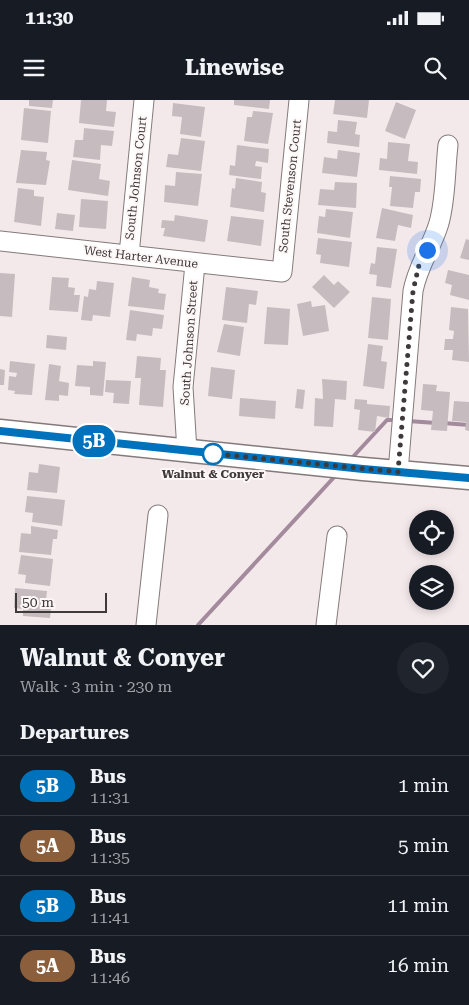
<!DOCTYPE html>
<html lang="en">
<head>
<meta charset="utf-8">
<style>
  :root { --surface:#171b24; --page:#20242c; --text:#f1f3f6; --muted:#9ea1a6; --line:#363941 }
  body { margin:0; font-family:"Roboto Serif",serif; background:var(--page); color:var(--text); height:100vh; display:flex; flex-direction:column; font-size:19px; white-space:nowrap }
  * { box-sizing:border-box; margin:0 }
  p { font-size:16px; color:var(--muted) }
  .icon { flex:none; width:28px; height:28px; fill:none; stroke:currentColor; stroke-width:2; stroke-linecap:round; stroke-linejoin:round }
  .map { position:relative; height:525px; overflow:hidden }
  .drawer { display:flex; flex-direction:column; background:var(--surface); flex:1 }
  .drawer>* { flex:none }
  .badge { padding:0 10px; border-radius:16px; font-size:18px; line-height:32px }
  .buttons { position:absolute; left:409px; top:410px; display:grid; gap:10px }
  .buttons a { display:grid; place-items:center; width:45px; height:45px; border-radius:50%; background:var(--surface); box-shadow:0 2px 8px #0003; font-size:25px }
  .scale { position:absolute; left:15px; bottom:12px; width:92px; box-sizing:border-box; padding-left:5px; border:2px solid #3e3a3a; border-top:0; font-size:14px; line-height:18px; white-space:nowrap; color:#3e3a3a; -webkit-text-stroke:4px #fef7f8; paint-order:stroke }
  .you { position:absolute; width:25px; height:25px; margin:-12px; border:4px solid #fff; border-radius:50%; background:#1a73e8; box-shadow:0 0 0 8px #1a73e833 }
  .map>.badge { position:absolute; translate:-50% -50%; box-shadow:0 0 0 2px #fff }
  h2 { padding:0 20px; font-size:19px; line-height:45px }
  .round { display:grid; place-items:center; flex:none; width:52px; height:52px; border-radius:26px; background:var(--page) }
  .summary { display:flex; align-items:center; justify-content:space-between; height:85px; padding:0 20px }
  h1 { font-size:24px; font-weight:700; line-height:38px }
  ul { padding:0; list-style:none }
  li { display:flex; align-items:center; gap:15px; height:60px; padding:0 20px; border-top:1px solid var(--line) }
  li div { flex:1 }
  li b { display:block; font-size:19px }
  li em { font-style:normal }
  li .badge { min-width:55px; font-weight:700; text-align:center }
  .status { display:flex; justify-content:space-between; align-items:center; height:35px; padding:0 25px; background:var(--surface); direction:ltr }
  .status svg { height:14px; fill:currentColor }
  header { display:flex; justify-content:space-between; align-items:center; height:65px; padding:0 20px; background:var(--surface); font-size:22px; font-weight:700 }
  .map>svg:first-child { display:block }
</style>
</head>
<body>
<div class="status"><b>11:30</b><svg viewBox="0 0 49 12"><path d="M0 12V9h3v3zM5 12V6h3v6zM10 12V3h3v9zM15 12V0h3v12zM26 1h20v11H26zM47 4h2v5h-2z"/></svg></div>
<header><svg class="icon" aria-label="menu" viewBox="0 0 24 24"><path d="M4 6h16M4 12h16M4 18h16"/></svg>Linewise<svg class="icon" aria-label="search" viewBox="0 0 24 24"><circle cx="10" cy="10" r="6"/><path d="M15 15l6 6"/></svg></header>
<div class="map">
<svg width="469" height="525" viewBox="0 0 469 525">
  <rect width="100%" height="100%" fill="#f4e9ea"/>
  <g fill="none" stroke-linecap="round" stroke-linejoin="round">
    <path stroke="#a48a9d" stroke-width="4" d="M408,321L436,323
      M443,323L469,325
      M350,360L387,320H396
      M198,525L337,374"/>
  </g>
  <path fill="#c6bcc0" d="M29,0H53L52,8L29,6Z
    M81,0H107L106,11L116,12L114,27L79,23Z
    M234,0H270L269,9L234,5Z
    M335,0H369L367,18L333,14Z
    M396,2L416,10L405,39L385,31Z
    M173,3L205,7L201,37L180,34L182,17L172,16Z
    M24,8L51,11L48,43L21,40Z
    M253,11L273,13L268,44L244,41L247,17H252Z
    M338,20L357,22L355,34L360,35L359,47L327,43L328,31L337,32Z
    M84,28L114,31L112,46L101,45L100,60L73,57L75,40H83Z
    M181,38L205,41L201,71L166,67L168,54L178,55Z
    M388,42L410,44L408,61L418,62L417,74L379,70L380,58L387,59Z
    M237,45L269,49L268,63L256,61L255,66L262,67L261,79L229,75L230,65L235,66Z
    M21,50L47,52L46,60L50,61L46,85L16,83Z
    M338,50L360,53L357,77L322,73L324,57L337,59Z
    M72,60L101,64L99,79L110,81L108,96L68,90Z
    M176,72L202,74L198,106L164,102L165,85L175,86Z
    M390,76L421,79L420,92H415L413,108L390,106L392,87H389Z
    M236,78L262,82L261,92L266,93L264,112L230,107L232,88L235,89Z
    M335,82L357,83L356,108L318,105L320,89L334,90Z
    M18,88L34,90V96L44,97L41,126L14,122Z
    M81,99L108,101L106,129L79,127Z
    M382,108L413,115L411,128L398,125L395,141L376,138Z
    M326,109L353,112L350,138L317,133L319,116L325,117Z
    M57,113L75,115L73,131L55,129Z
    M175,115L208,120L205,142L163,136L165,128H161L162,120L174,121Z
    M231,116L264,120L261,146L227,141Z
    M318,138L352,142L349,167L320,163L321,155L316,154Z
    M466,139L469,140V160L460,158Z
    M377,147L397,149L391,188L376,186L377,175L369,174L371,163L375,164Z
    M448,170L469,175V200L450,195L452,185L445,183Z
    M0,173L15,174L12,217L0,216Z
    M324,175L334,185L338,181L350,192L334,208L312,187Z
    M52,177L69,178L68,187L75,188L74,195H80L78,212L49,210Z
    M132,177L150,180L149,187L159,189L158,193L166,194L164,210L128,206Z
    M97,181L114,183L110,217L93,215L92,221L81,220L84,196L88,197L89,189L96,190Z
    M226,187L258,191L256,205L249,204L247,223L222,220Z
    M372,197L391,199L388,240L368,238Z
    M311,201L312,207L325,205L329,231L303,236L297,204Z
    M267,207L290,209L288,245L264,244Z
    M451,207L468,209L469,262L452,260L453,250H444L445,239H453L454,231L449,230Z
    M130,210L164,215L162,229L153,228L152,236L137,234L136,241L126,240Z
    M224,224L244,227L240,256L217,252Z
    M47,235L67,237L66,250L46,248Z
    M368,244L383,246L381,261L387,262L384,289L363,286Z
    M137,256L161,258L160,270H166L163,307L139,305L141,278H135Z
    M10,261L35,264L32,295L14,294L15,291L8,290L9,276L16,277L17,273L9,272Z
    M93,261L106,262L103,296L90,295V287L75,286L77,265L93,266Z
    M49,264L61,266L59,281L69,283L68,296L59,295V301L45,300Z
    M211,267L235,270L232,299L208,296Z
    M0,269L5,270L4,285H0Z
    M322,279L347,281L346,300L335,299L333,327L314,326L315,298L323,299Z
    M106,280L131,281L129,304L113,303L114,293L105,292Z
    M423,284L437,285L436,291L450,292L447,331L431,330L433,311L421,310Z
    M297,289L305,290L303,309L295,308Z
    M240,298L276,301L275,319L239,316Z
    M355,299L367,300V304L390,306L389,318L377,316L375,332L358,330L360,310L354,309Z
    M454,301L469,302V331L465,330L466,322L452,321Z
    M39,364L60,367L57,393L27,390L29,372L38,373Z
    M27,396L65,400L62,426L32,422L33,413L25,412Z
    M31,426L58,430L57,439H53L51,455L19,452L21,433L31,434Z
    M21,455L53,459L50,486L25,483L26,475L18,474Z
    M15,488L47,491L45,508L51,509L50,518L23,516V509L14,508Z"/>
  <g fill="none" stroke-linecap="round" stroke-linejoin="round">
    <defs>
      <path id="minor" d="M0,141L282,172L299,0
        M129,155L144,0
        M187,351L183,287L195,164
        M398,372L413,191C418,165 432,147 439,123C446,98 445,71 448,45
        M146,525L158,415
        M326,525L337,436"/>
      <path id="major" d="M0,331L363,369L469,378"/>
    </defs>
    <use href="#minor" stroke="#847a7b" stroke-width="21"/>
    <use href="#major" stroke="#847a7b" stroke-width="25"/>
    <use href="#minor" stroke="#fff" stroke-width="19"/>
    <use href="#major" stroke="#fff" stroke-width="22"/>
  </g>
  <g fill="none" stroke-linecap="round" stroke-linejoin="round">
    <defs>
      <path id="line" d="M0,331L363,369L469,378"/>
    </defs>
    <use href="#line" stroke="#fff" stroke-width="11"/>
    <use href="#line" stroke="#0072bc" stroke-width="8"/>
    <path stroke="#3e3a3a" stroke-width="5" stroke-dasharray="0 9" d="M213,354L207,353L398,372L413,191L419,165L427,150"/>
  </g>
  <circle fill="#fff" stroke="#0072bc" stroke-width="2.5" cx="213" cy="354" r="10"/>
  <g text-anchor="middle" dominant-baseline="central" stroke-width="4" stroke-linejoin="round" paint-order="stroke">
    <g font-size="12" fill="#3e3a3a" stroke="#fef7f8">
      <text transform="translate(136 78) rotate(-84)">South Johnson Court</text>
      <text transform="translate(290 86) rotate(-84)">South Stevenson Court</text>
      <text transform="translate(141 157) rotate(7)">West Harter Avenue</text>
      <text transform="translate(189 243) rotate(-86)">South Johnson Street</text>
    </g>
    <g font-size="12" font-weight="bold" fill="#3e3a3a" stroke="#fef7f8">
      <text x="213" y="374">Walnut &amp; Conyer</text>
    </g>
  </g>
</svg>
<div class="buttons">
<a><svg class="icon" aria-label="locate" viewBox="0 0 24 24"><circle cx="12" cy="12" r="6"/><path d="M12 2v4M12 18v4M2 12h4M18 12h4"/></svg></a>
<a><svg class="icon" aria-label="layers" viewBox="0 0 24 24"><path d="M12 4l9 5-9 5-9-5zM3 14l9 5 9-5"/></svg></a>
</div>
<div class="scale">50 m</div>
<div class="you" style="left:427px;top:150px"></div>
<b class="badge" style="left:94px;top:341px;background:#0072bc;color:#fff">5B</b>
</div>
<section class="drawer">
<div class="summary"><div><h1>Walnut &amp; Conyer</h1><p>Walk · 3 min · 230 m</p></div><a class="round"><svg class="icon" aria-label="heart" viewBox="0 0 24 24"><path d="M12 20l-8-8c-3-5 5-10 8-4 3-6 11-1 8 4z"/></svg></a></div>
<h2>Departures</h2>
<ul>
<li><span class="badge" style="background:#0072bc;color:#fff">5B</span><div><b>Bus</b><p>11:31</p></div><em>1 min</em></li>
<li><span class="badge" style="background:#8b5e3c;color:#fff">5A</span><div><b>Bus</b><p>11:35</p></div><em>5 min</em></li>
<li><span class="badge" style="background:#0072bc;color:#fff">5B</span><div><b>Bus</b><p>11:41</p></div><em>11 min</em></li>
<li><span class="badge" style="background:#8b5e3c;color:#fff">5A</span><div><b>Bus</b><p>11:46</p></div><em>16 min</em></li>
</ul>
</section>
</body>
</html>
